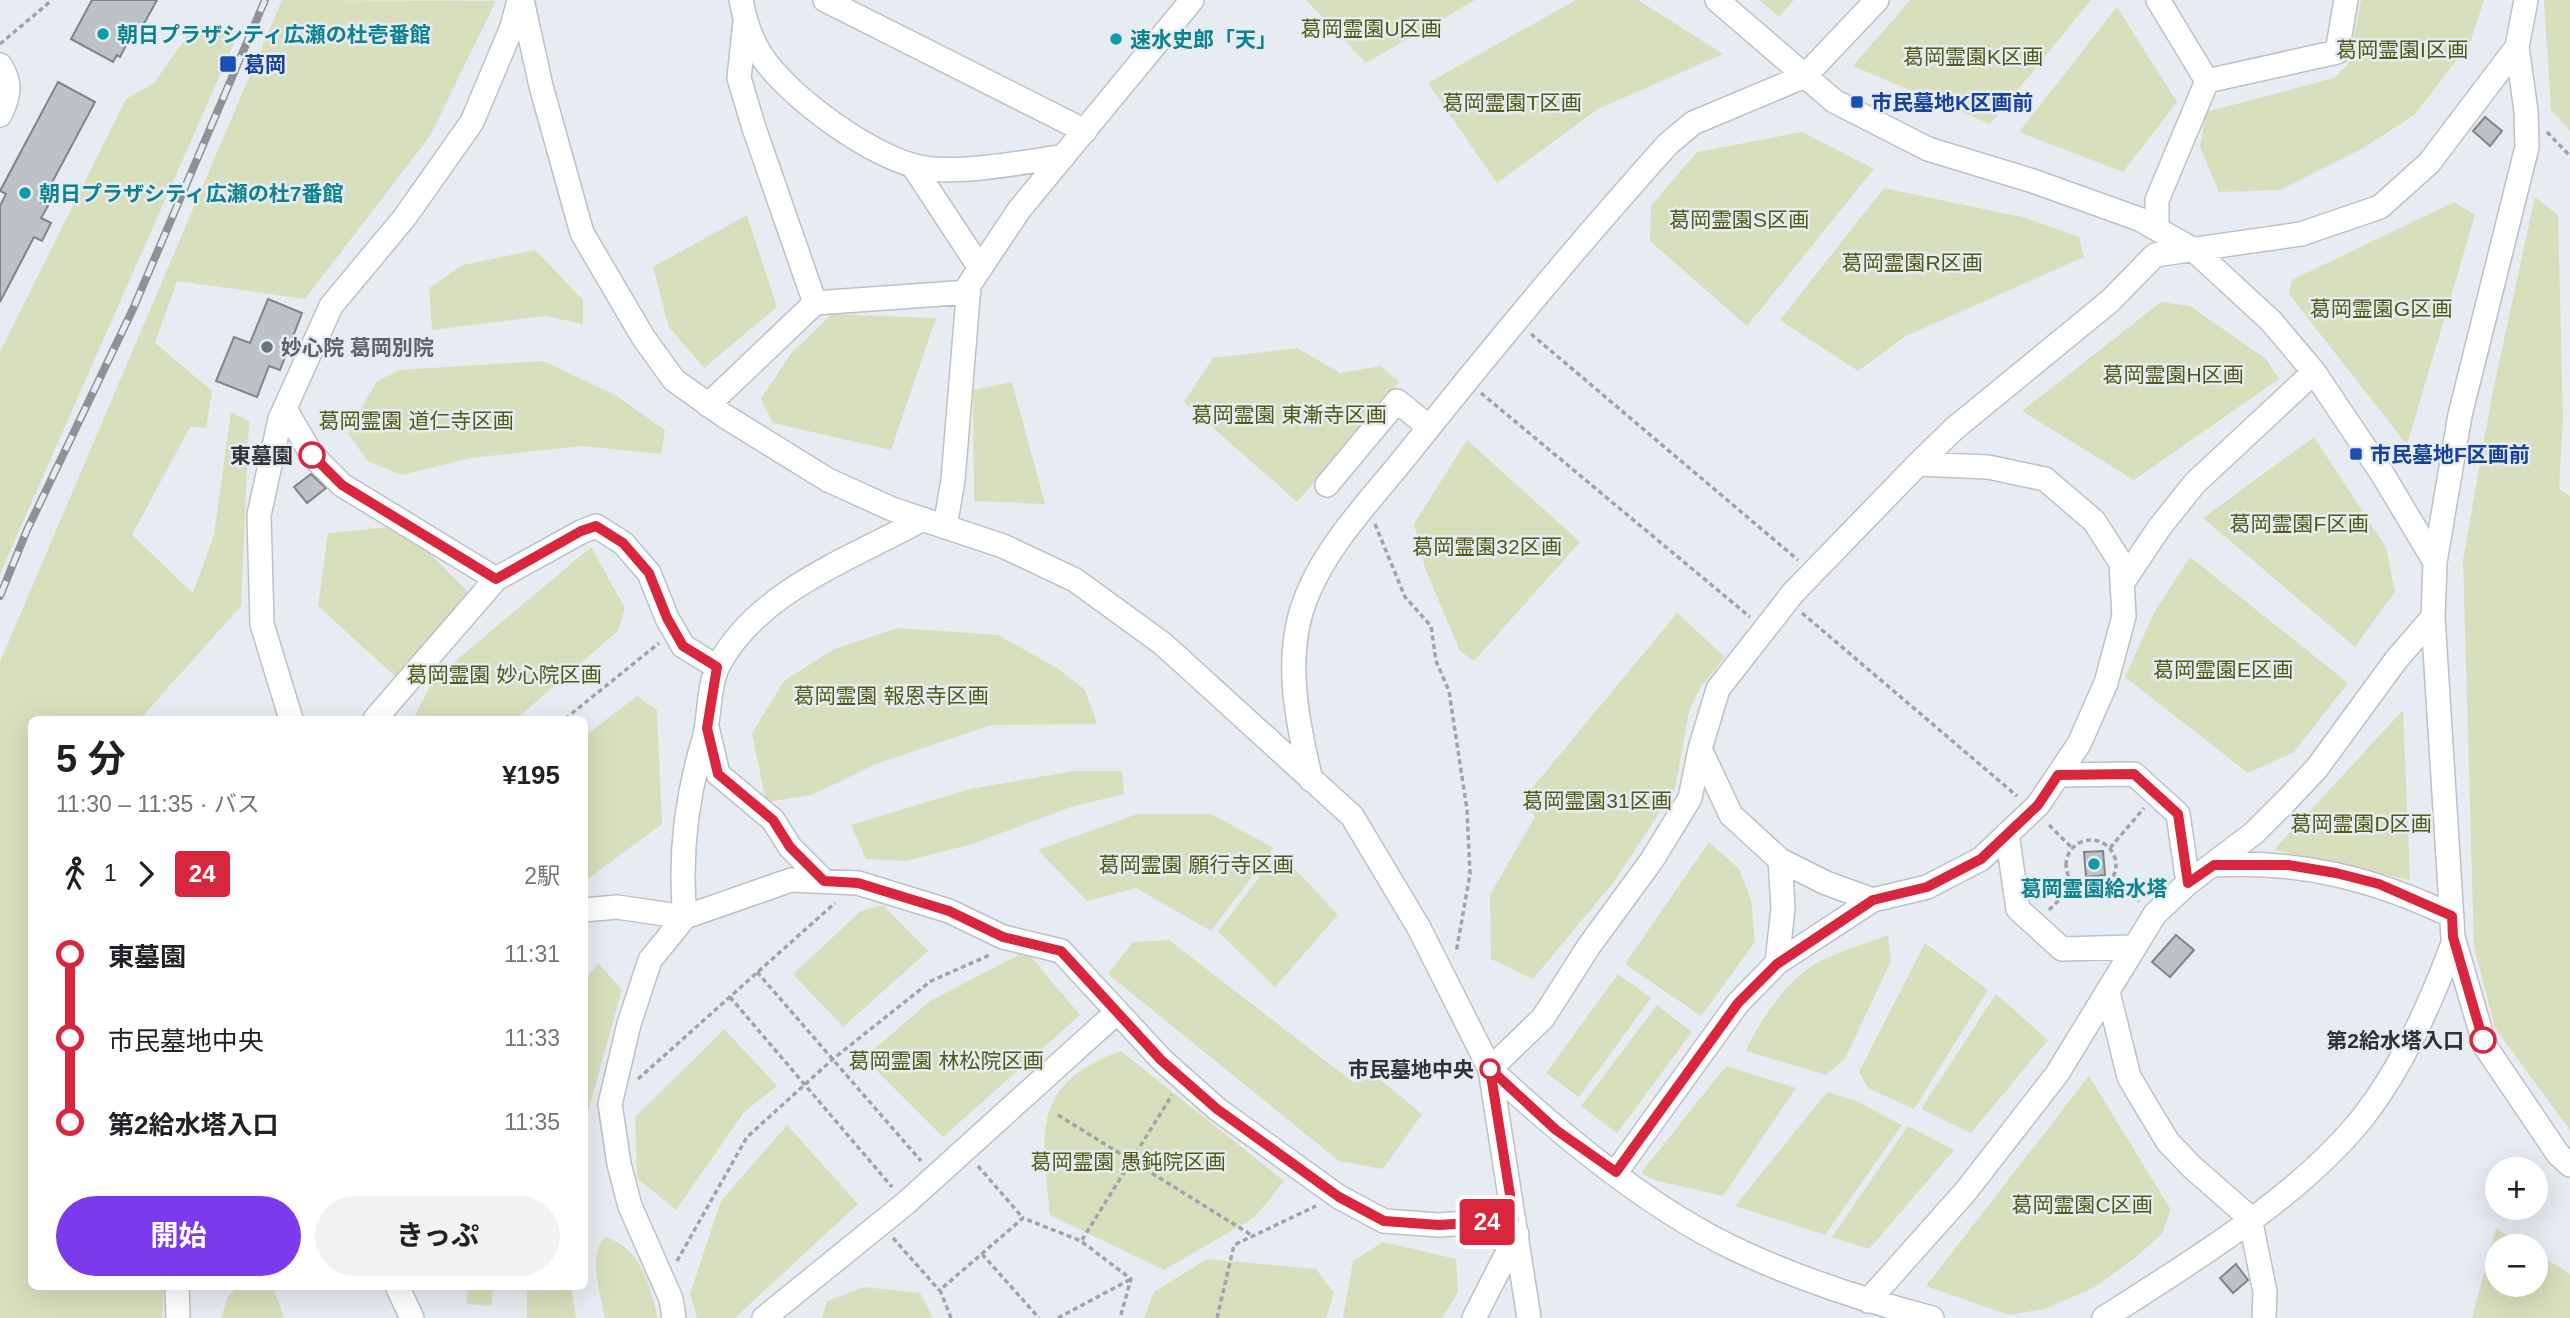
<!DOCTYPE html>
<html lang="ja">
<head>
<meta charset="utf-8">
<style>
  :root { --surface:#fff; --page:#f2f2f2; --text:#202124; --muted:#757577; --accent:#7c3aed }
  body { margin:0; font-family:Arial,"Noto Sans JP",sans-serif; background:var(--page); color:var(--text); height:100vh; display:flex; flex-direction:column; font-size:26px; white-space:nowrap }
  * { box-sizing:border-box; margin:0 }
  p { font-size:23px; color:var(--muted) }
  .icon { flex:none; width:38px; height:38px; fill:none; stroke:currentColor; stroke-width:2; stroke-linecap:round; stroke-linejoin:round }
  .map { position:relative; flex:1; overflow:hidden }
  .panel { position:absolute; left:28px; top:716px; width:560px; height:574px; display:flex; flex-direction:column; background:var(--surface); border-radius:10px; box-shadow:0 7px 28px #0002 }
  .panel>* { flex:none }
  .badge { padding:0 14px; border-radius:5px; font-size:24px; line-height:46px }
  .buttons { position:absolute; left:2485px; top:1157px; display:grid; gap:14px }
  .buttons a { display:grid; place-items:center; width:63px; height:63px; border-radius:50%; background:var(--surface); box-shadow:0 7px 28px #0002; font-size:35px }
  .map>.badge { position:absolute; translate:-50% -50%; box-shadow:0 0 0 4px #fff }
  .legs { display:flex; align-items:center; gap:10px; height:77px; padding:0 28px; font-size:23px }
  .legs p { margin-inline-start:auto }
  .head { display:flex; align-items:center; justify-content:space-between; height:119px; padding:0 28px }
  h1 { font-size:38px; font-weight:700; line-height:52px }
  .primary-button { display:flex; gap:14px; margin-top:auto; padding:14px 28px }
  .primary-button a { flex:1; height:80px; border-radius:42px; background:var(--accent); color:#fff; font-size:28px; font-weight:700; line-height:80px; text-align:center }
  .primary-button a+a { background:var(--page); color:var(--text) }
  ul { padding:0 28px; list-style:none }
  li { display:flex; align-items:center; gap:24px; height:84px; font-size:26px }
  li i { display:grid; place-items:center; width:10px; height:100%; margin:0 9px; background:currentColor }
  li i::after { content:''; width:18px; height:18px; margin:-9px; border:5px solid; border-radius:50%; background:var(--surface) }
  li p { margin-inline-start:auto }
  li:first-child i { background:linear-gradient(#0000 50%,currentColor 0) }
  li:last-child i { background:linear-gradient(currentColor 50%,#0000 0) }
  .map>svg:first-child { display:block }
</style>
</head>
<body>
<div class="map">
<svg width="2570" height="1318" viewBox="0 0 2570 1318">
  <rect width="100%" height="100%" fill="#e7ecf2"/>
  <path fill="#d8dfbc" d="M282,0L496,1L430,136L305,299L177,281L155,343L212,391L206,428L190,427L132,535L193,593L214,535L231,412L249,421L241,606L140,719H32V1286H164L162,1318H0V662Z
    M1306,0H1475L1366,63Z
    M1576,0H1638L1723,54L1598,109L1497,183L1428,83Z
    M1759,0H1794L1779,17Z
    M1910,0H2091L1990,124L1853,66Z
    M2361,0H2484L2470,43L2414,115L2365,147L2280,190L2219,192L2200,147L2206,112L2334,78L2349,63Z
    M2544,0H2570V131L2551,110Z
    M2117,7L2177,102L2123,172L2019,132Z
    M195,25L239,32L0,574V352L126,99L154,83Z
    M1802,132L1874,169L1747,326L1650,241L1651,206L1697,152Z
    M1884,188L2026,218L2079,237L2084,257L1906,336L1858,371L1780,320Z
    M2535,197L2558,215L2563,419L2559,489L2570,496V1130L2495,1028L2474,947L2463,560L2492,395Z
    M2454,202L2475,215L2407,445L2289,294L2292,280Z
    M747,215L777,307L704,368L669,327L653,267Z
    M535,250L583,300V324L545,316L432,330L429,288L463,265Z
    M2161,302L2190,306L2266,359L2279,379L2134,480L2022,411Z
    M832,314L936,318L891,450L773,423L761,399L792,352Z
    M1297,348L1340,373L1381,366L1399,382L1297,502L1184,402L1213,358Z
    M543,361L615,395L665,430L661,454L582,446L471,458L402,475L368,461L348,434L376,382L399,370Z
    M1012,382L1045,504L974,501L973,390Z
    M2314,437L2386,547L2395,592L2355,647L2203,518Z
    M1467,440L1580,542L1474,661L1460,651L1425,568L1414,524Z
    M402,526L472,596L398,679L318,606L328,533Z
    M591,547L625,608L618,631L516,719H413L434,679Z
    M2190,557L2348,683L2294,752L2248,773L2125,677L2155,611Z
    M1677,613L1725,657L1700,688L1689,711L1675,789L1616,879L1533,979L1491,959L1490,895L1535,817L1524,798Z
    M898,628L998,635L1057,668L1085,690L1097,724L991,725L876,764L812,795L766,802L752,733L784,681L834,649Z
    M637,696L657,710L662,824L585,881V736Z
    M2403,710L2410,880L2274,850Z
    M1074,771H1122L1124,794L1071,807L972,844L906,861L866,859L851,825L970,789Z
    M1137,814H1211L1274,848L1211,931L1136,888L1087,901L1038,850Z
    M1709,842L1739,869L1751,900L1755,942L1701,1016L1625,964Z
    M1279,852L1338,915L1275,987L1218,931Z
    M883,905L928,951L843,1027L793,974L861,911Z
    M1888,935L1891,961L1845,1059L1826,1075L1746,1051C1758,1023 1788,978 1817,963C1839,951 1865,944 1888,935Z
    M1169,940L1354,1083L1376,1076L1422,1114L1383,1169L1339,1161L1108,974L1133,942Z
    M1925,943L1988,990L1914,1109L1868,1088L1859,1072Z
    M1026,951L1080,1015L943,1137L864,1058L930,1001Z
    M598,963L622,990L585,1122V980Z
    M1618,974L1651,998L1579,1097L1546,1073Z
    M1996,994L2048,1040L1971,1133L1921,1109Z
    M1657,1005L1692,1032L1617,1133L1581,1106Z
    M724,1029L777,1086L744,1112L676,1210L637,1178L635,1117Z
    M1121,1051L1284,1181L1255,1217L1164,1270L1050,1215C1042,1133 1030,1084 1121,1051Z
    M1726,1066L1796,1088L1723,1196L1654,1180L1641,1173Z
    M2089,1076L2171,1210L2162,1234L2136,1257L2095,1287L2045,1309L2009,1315L1926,1286Z
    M1827,1092L1854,1100L1902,1125L1825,1235L1735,1206Z
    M787,1125L858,1204L735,1318H697L690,1294L721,1201Z
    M1908,1126L1954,1150L1869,1249L1832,1237Z
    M2496,1228L2524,1246H2497V1284H2536V1253L2570,1274V1318H2472Z
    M605,1237C642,1248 649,1285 658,1318H605C601,1295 587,1256 605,1237Z
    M1383,1242L1456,1259L1458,1292L1442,1318H1343L1353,1261Z
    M1207,1259L1316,1269L1334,1293L1326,1318H1144L1154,1292Z
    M239,1286H273L284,1318H221L228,1296Z
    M468,1286H494L491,1306L466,1304Z
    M527,1286H571L576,1318H527Z
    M864,1287L920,1293L933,1318H822L827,1301Z"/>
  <path fill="#bdc2c7" stroke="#808589" stroke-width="2" d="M92,0H157L141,29L136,26L120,57L117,55L113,62L71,39Z
    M58,82L95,102L41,203L48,206L41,218L51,223L42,241L34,237L0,302V206L6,194L0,191Z
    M2485,117L2502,131L2490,146L2473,131Z
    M268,299L302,313L280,370L269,366L257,397L216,381L234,337L250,343Z
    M311,474L326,488L307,503L294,487Z
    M2103,851L2105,875L2086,877L2084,852Z
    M2176,935L2194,950L2170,977L2152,962Z
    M2236,1264L2248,1280L2233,1293L2220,1278Z"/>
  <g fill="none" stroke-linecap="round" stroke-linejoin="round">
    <defs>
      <path id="minor" d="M522,0L541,86L582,233L643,337L674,380L723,415L828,480L892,509L1003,546L1075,580L1163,644L1352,816L1419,928L1490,1069L1529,1318
        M741,0C744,17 751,40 761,55C788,97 876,161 925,168C962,174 1026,162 1064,156
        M825,0L1085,131
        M1717,0L1834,101L1928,149L2033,181L2139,219L2194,250L2271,321L2314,372L2383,475L2435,562
        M2158,0L2207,81
        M2526,0L2517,47L2526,111L2527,147L2460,415L2435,562L2433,617L2453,937L2485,1046L2558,1154L2570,1165
        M745,22L739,78L754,128L815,303
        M0,65C12,83 9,97 0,115
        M913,166L980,268
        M2157,229V200L2207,81L2337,52L2346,0
        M708,405L815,303L969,292
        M285,409L312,455L342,485L496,579
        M1327,485L1397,401L1429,427
        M945,527L953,480L969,285L1019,210L1192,0
        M2123,582L2159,528L2195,483L2314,372
        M291,719L262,624L259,515L280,419L331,306L405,217L472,122L512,27L519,0
        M375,719L496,579L581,532L596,526L623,543L649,573L667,618L683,646L717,667
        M708,731L718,774L773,820L790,847L824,881
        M1700,749L1731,815L1780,860L1826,883L1873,900L1927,887L1981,859L2038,805L2079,744L2106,683L2124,616L2121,563L2094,521L2045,479L1988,467L1918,464
        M2058,775L2134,774L2178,814L2188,883
        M1311,780C1297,722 1283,655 1306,598C1327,543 1374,497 1410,451C1493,347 1579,243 1668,144L1693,123L1805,76L1877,0
        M2007,834L2018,909L2062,949L2132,947
        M2214,865C2300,860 2375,879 2452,916
        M584,910L617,907L685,917C679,855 686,798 704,739C710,717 708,686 718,666C758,590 853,558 923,519
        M1777,963L1783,908L1780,860
        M2108,992L2129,1077L2151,1114L2168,1142L2192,1167L2250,1218L2265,1292L2264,1318
        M1616,1172L1738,1003L1777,963L1873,900
        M177,1286L178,1318
        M397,1286L412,1318
        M1868,1301L1966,1191L2057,1074L2155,914L2188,883L2254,833L2288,799L2317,768L2396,660L2433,617
        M674,1318L671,1299L630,1206L619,1164L610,1104L629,1024L650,960L685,917L791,880L858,883L949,911L1003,937L1061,951L1162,1060L1217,1109L1339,1197L1384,1221L1439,1225L1514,1220
        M764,1318L906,1203L1117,1012
        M1474,1318L1517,1234
        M1932,1318C1863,1300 1795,1278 1731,1247C1647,1206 1559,1133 1490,1069L1543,1018L1589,946L1652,860L1690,798L1700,749L1718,689L1793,593L1918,464L1955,428L2110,301L2155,255L2301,234L2380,207L2429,163L2517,47
        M2104,1318C2191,1262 2300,1197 2364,1116C2404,1064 2431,1002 2454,941"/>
    </defs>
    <use href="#minor" stroke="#bcc1c6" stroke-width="26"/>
    <path stroke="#a0a4a8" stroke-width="3.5" stroke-dasharray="5 3.5" stroke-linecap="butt" d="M0,44L52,0
      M2547,132L2570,156
      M1531,334L1798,560
      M1481,393L1750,617
      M1375,524L1405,597L1431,626L1436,661L1449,691L1467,810L1470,874L1456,953
      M1802,613L2017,796
      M565,719L659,643
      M2049,825L2072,848
      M2066 865a25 25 0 1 1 50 0a25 25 0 1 1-50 0Z
      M2110,848L2144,808
      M2112,880L2139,902
      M2049,910L2075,884
      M757,972L921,1161
      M730,997L892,1187
      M638,1079L835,903
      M1058,1115L1253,1236
      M978,1166L1023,1218
      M893,1238L939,1290
      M1082,1240L1172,1095
      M982,1254L1039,1318
      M677,1261L747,1137L833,1059L931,981L992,954
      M951,1318L940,1290L1023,1218L1081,1241L1131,1279L1120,1318
      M1058,1318L1131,1279
      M1217,1318L1234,1245L1316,1206"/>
    <use href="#minor" stroke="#fff" stroke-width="23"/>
    <defs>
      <path id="rail" d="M0,596L27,530L133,309L265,0"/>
    </defs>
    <use href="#rail" stroke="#8e9296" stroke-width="8"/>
    <use href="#rail" stroke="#e7ecf2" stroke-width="5" stroke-dasharray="16" stroke-linecap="butt"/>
  </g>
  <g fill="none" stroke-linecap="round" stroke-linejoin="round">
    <defs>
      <path id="line-1" d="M312,455L342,485L496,579L581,531L596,526L623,543L649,573L667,618L683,646L717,667L707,728L718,774L773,820L790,847L824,881L858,883L949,911L1003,937L1061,951L1161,1060L1217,1109L1339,1197L1384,1221L1439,1225L1514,1220L1490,1069L1556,1130L1616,1172L1738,1003L1777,964L1873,900L1927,887L1981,859L2038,805L2058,775L2134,774L2178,814L2188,883L2214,865H2288L2336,873L2379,884L2452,916L2453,937L2483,1040"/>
    </defs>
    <use href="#line-1" stroke="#fff" stroke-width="16"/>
    <use href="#line-1" stroke="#d7263d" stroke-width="10"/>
  </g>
  <g fill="#0f9aa8" stroke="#e7ecf2" stroke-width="2.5">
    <circle cx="103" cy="34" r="7"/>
    <circle cx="1116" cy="39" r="7"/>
    <circle cx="25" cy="193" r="7"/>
    <circle cx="2094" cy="864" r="7"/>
  </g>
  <g fill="#1a4fb4" stroke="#e7ecf2" stroke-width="2.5">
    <rect x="219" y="55" width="18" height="18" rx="3.5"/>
    <rect x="1850" y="95" width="14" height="14" rx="3.5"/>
    <rect x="2349" y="447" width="14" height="14" rx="3.5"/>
  </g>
  <circle fill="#6b7280" stroke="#e7ecf2" stroke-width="2.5" cx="267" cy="347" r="7"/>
  <g fill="#fff" stroke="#d7263d" stroke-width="3.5">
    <circle cx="312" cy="455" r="12"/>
    <circle cx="2483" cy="1040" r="12"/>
    <circle cx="1490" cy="1069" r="9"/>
  </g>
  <g text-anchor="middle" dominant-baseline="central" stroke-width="5" stroke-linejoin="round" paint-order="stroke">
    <g font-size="21" fill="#515a14" stroke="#e7ecf2">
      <text x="1371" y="28">葛岡霊園U区画</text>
      <text x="2402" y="49">葛岡霊園I区画</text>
      <text x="1973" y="56">葛岡霊園K区画</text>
      <text x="1512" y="102">葛岡霊園T区画</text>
      <text x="1739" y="219">葛岡霊園S区画</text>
      <text x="1912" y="262">葛岡霊園R区画</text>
      <text x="2381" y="308">葛岡霊園G区画</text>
      <text x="2173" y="374">葛岡霊園H区画</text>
      <text x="1289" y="414">葛岡霊園 東漸寺区画</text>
      <text x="416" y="420">葛岡霊園 道仁寺区画</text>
      <text x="2299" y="523">葛岡霊園F区画</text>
      <text x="1487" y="546">葛岡霊園32区画</text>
      <text x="2223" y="669">葛岡霊園E区画</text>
      <text x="504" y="674">葛岡霊園 妙心院区画</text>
      <text x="891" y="695">葛岡霊園 報恩寺区画</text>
      <text x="1597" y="800">葛岡霊園31区画</text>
      <text x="2361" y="823">葛岡霊園D区画</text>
      <text x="1196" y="864">葛岡霊園 願行寺区画</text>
      <text x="946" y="1060">葛岡霊園 林松院区画</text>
      <text x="1128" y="1161">葛岡霊園 愚鈍院区画</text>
      <text x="2082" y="1204">葛岡霊園C区画</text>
    </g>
    <g font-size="21" font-weight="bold" fill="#0d838f" stroke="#e7ecf2" text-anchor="start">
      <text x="117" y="34">朝日プラザシティ広瀬の杜壱番館</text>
      <text x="1130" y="39">速水史郎「天」</text>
      <text x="39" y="193">朝日プラザシティ広瀬の杜7番館</text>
      <text x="2094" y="888" text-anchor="middle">葛岡霊園給水塔</text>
    </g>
    <g font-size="21" font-weight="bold" fill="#164399" stroke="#e7ecf2" text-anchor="start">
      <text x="244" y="64">葛岡</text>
      <text x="1871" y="102">市民墓地K区画前</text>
      <text x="2370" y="454">市民墓地F区画前</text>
    </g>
    <g font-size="21" font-weight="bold" fill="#5b616d" stroke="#e7ecf2" text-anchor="start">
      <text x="281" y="347">妙心院 葛岡別院</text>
    </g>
    <g font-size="21" font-weight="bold" fill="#303234" stroke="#e7ecf2" text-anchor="end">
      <text x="293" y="455">東墓園</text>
      <text x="2464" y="1040">第2給水塔入口</text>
      <text x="1474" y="1069">市民墓地中央</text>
    </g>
  </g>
</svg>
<div class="buttons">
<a>+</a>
<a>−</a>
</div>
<b class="badge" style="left:1487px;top:1222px;background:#d7263d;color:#fff">24</b>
<section class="panel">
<div class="head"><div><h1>5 分</h1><p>11:30 – 11:35 · バス</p></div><b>¥195</b></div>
<div class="legs"><svg class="icon" aria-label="walk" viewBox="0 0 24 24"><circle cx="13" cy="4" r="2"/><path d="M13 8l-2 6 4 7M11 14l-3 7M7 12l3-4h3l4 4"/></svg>1<svg class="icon" aria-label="forward" viewBox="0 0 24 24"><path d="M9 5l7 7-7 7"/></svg><b class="badge" style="background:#d7263d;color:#fff">24</b><p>2駅</p></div>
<ul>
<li><i style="color:#d7263d"></i><b>東墓園</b><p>11:31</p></li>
<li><i style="color:#d7263d"></i><span>市民墓地中央</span><p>11:33</p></li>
<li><i style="color:#d7263d"></i><b>第2給水塔入口</b><p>11:35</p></li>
</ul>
<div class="primary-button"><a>開始</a><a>きっぷ</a></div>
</section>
</div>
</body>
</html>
